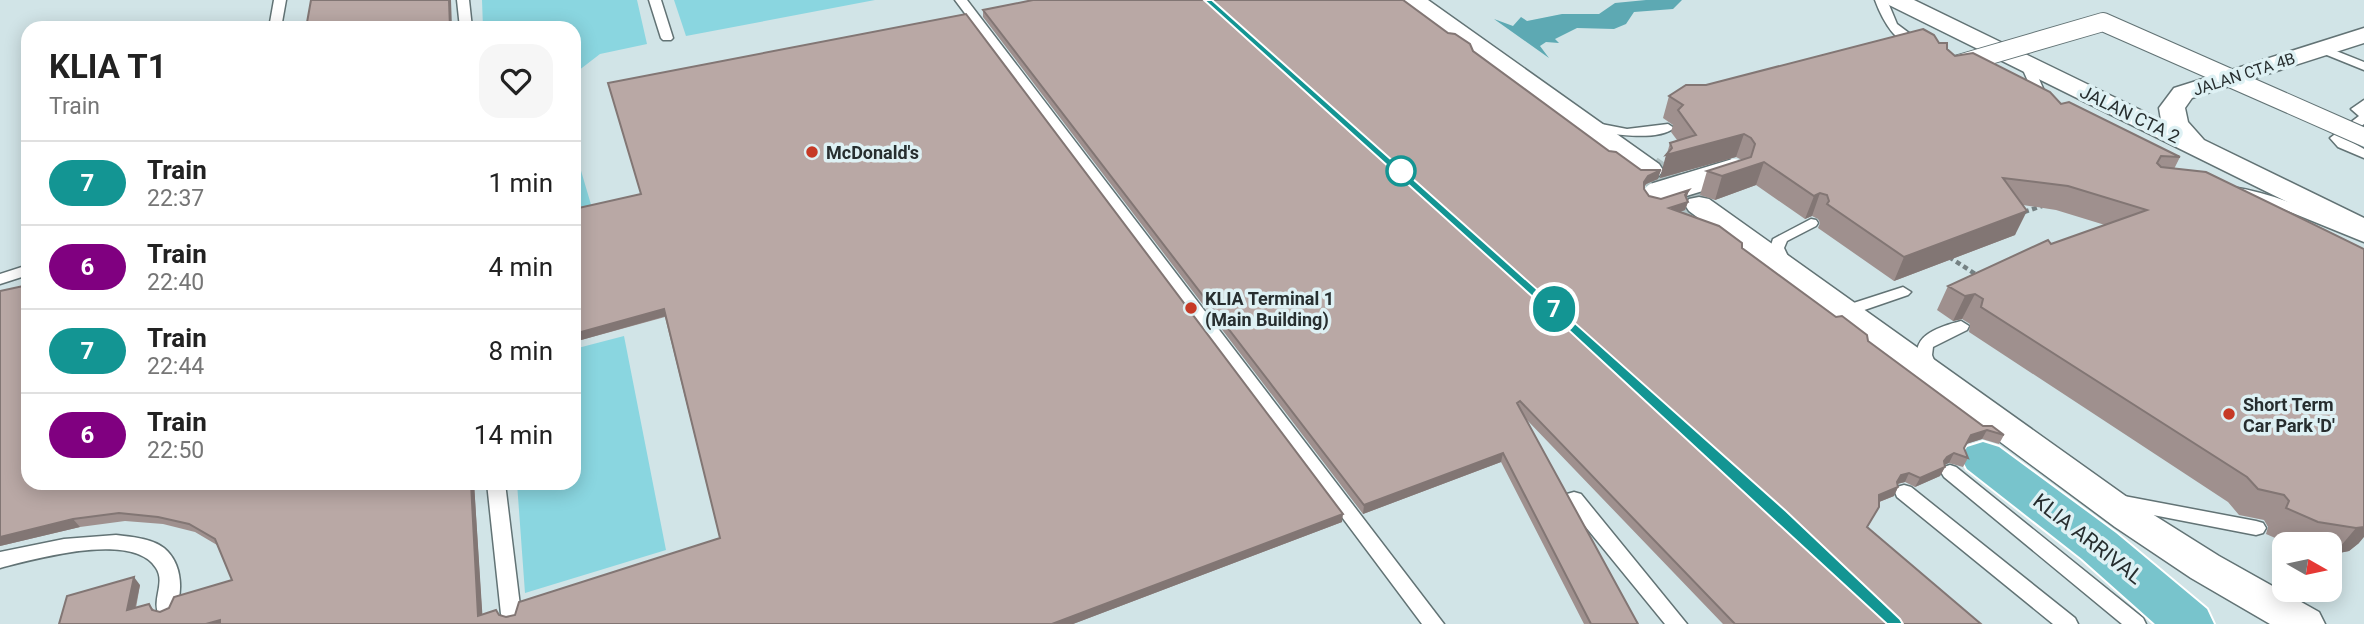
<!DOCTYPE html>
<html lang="en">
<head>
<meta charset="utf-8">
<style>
  :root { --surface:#fff; --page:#f6f6f6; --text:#222; --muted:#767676; --line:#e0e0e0 }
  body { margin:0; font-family:Roboto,sans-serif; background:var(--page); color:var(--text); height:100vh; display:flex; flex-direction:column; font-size:26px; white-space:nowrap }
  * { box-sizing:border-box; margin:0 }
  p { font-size:23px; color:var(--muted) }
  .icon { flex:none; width:38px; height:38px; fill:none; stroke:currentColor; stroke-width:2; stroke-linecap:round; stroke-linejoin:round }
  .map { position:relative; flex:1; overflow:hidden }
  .sheet { position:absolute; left:21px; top:21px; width:560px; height:469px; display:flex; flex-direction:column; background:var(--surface); border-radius:21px; box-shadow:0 4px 18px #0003 }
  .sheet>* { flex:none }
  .badge { padding:0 14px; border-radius:23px; font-size:24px; line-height:46px }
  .needle { width:46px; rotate:99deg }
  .buttons { position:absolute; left:2272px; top:532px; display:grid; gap:14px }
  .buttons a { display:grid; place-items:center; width:70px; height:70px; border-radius:14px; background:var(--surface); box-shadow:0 4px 18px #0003; font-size:35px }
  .map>.badge { position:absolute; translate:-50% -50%; box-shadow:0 0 0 4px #fff }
  .round { display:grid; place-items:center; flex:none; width:74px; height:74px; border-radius:21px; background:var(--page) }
  .headline { display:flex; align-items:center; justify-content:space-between; height:119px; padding:0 28px }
  h1 { font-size:33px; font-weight:700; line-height:52px }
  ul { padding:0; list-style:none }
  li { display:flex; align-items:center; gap:21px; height:84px; padding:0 28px; border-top:2px solid var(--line) }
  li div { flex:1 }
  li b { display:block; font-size:26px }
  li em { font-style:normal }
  li .badge { min-width:77px; font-weight:700; text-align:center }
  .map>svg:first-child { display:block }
</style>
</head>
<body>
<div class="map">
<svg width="2364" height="624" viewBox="0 0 2364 624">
  <rect width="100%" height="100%" fill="#d1e4e7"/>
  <path fill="#8ad6e0" d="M482,0H637L647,44L600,54L574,74V28H483Z
    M674,0H875L686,36Z
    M574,147L592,208L574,213Z
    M624,336L666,550L525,593L517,483H574V349Z"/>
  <path fill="#5da9b3" d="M1646,0H1682L1673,9L1634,12L1626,24L1614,29L1577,28L1555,39L1559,43L1546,42L1540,46L1549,58L1494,19L1513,26L1521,17L1527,21L1562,14H1599L1615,3Z"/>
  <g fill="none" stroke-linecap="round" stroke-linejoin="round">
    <path stroke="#afc0c2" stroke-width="30" stroke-dasharray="30 15" stroke-linecap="butt" d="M1649,170L1699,205"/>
    <defs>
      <path id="service" d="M274,0H286L281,28H269Z
        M457,0H469L472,28H460Z
        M649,0H661L673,38L671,40H663L661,38Z
        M955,0H967L1444,624H1422Z
        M1875,0H1887L1897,24L1921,42V46C1897,49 1882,19 1875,0Z
        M2321,45L2364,62V70L2317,51V47Z
        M2026,59L2032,63L2049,102L2047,105L2043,106L2037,102L2020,63Z
        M2364,100V124L2345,138L2364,149V158L2338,147L2330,138L2359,116L2351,109Z
        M1591,122L1627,129L1668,124L1674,128C1657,142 1608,134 1586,129V123Z
        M2232,187C2279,194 2320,215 2364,233V242L2278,207L2227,194L2225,191L2227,188Z
        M1811,219L1816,220L1818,223L1816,226L1787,241L1784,248L1793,267L1790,270H1780L1770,248L1773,239Z
        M28,265V275L0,284V274Z
        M1903,287L1911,292L1908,295L1844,317L1836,312L1838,308Z
        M1961,321L1969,326L1967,330L1933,347L1932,355L1938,371L1936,375H1924C1904,340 1930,329 1961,321Z
        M1950,465L1956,467L2143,618L2146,624H2122L1944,477L1941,472L1944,467Z
        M487,483H505L521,614L518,620L511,622L504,620L501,614Z
        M1904,485L1911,487L2075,618L2078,624H2053L1897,497L1895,492L1897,487Z
        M1574,492L1581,494L1687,624H1665L1567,504L1565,499L1567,494Z
        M2124,496L2256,521L2263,523L2266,528L2263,533L2256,535L2117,508L2115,503L2117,498Z
        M116,535C131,537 151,538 164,548C183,564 184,594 173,615L166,617L159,615C151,600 166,583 156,568C133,531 35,559 0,568V552L64,539Z"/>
      <path id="minor" d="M1403,0H1428L1659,164L1663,170L1659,176L1649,178L1639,176Z
        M1886,0H1914L2161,120L2159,108L2174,88L2364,28V43L2192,98L2185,108L2188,122L2204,140L2364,218V238L2354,235L1889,5Z
        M1699,197L1709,199L2141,507L2219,556L2319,612L2325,624H2270L2191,578L2115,527L1689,211L1685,205L1689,199Z"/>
      <path id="primary" d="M1983,442L1999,447L2116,533L2207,609L2214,624H2155L2082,559L1967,469L1961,458L1967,447Z"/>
    </defs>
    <use href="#service" stroke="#627375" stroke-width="3"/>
    <use href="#minor" stroke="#627375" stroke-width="3"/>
    <use href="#primary" stroke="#fff" stroke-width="4"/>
    <path stroke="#758183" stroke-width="4.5" stroke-dasharray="5 3.5" stroke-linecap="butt" d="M2024,212L2042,206
      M1949,257L1980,277"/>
    <use href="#service" fill="#fff" fill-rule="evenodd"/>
    <use href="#minor" fill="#fff" fill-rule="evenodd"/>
    <use href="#primary" fill="#78c4cc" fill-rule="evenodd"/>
    <defs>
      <path id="pedestrian-bridge-far1" d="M1952,66L2103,22L2364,137"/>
      <path id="pedestrian-bridge" d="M1655,194L1734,170"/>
    </defs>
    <use href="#pedestrian-bridge-far1" stroke="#627375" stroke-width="20" stroke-linecap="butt"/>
    <use href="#pedestrian-bridge" stroke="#627375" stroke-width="25" stroke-linecap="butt"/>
    <use href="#pedestrian-bridge-far1" stroke="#fff" stroke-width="18"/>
    <use href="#pedestrian-bridge" stroke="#fff" stroke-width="22"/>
  </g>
  <path fill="#9f908e" d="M983,10L1473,51L1609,151L1641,170L1658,179L1646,184L1644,187V189L1649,196L1661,199L1689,190L1686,198L1688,202L1685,210L1680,212L1742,248L1983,426L2004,435L1999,444L1982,439L1966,444L1964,448L1968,458L1963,467L1949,463L1945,464V467L1940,476L1915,487L1905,482L1898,484V487L1894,496L1879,502V507L1867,528L1981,624H1723L1526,419L1638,624H1584L1501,462L1363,514L983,17Z
    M1939,43L1955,56L2180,157L2174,169L2364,249L2359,543L2349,551L2334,554L2329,553V544H2289L2266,534L2268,527L2264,520L2239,515L2228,502L1969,332L1970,324L1962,319L1953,321L1937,310L1948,286L2051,244L2105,225L2056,210L2023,205L2015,235L1894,281L1818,228L1820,223L1818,219L1812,216L1805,219L1756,185L1715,200L1700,195L1707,171L1742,160L1736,157L1660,178L1670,143L1677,140L1671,132L1673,125L1663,118L1669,96L1706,85Z
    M574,209L1342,522L1073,624H59L140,585L136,608L149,604L154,610L160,612L232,580L217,545L195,532L163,524L125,521L80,527L0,546V291L474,483L482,614L499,615L506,617L515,615L720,538L665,317L574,342Z"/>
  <path fill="#827674" d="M449,0H451L452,28H450Z
    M1744,134L1736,157L1660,178L1666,155Z
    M1764,162L1756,185L1715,200L1722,176Z
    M1661,170L1658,179L1646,184L1642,190L1644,182L1648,176Z
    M1689,190L1686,199L1688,202L1685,210L1666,217L1669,208L1685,195Z
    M1820,193L1812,216L1805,219L1814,196Z
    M2027,211L2015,235L1894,281L1904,257Z
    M1975,294L1962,319L1953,321L1965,296Z
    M664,309L666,316L574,342V334Z
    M1987,430L1982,439L1966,444L1959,457L1971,435Z
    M1503,453L1501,462L1363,514L1364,505Z
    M1954,453L1949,463L1942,466L1947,457Z
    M1945,467L1940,476L1915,487L1920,478Z
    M1909,473L1905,482L1896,484L1898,487L1894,496L1874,504L1879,495L1901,475Z
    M471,483H474L483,624L478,616Z
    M1343,514L1342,522L1073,624H1052Z
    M73,519L80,527L0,546V537Z
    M2364,527V537L2359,543L2349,551L2334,554L2356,528Z
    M134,577L140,585L133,618L127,610Z
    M220,620L223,624H206Z"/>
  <path fill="#b9a8a5" stroke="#827674" stroke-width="2" d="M311,0H449L450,28H306Z
    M1033,0H1403L1448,33L1455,34L1470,44L1473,51L1609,151L1616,152L1641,170H1661L1648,176L1644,182V189L1649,196L1661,199L1689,190L1685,195L1688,202L1669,208L1719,226L1742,243V248L1836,317L1842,316L1867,335L1868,341L1983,426H1992L2004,435L1987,430L1971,435L1964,448L1968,458L1954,453L1947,457L1944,461L1945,467L1920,478L1909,473L1901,475L1897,482L1898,487L1879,495V507L1867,527L1981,624H1735L1520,401L1517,403L1638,624H1591L1503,453L1364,505L983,10Z
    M966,14L1343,514L1052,624H220V620L206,624H59L67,596L134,577L127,610L149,604L152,610L160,612L169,608L174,597L232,580L215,539L189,524L158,517L119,513L73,519L0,537V291L28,285V483H471L478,616L496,610L499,615L506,617L515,615L519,602L720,538L664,309L574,334V209L641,194L608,83Z
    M1923,29L1934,35L1939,43H1947V49L1955,56L1973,53L2050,92L2061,104L2069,102L2180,157L2161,156L2157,163L2161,167L2206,172L2364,249V527L2356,528L2318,522L2286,508L2289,501L2284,495L2258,489L2247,477L1981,307L1983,299L1975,294L1965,296L1948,286L2048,240L2051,244L2147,210L2068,186L2003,178L2027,211L1904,257L1827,204L1829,201L1827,195L1820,193L1814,196L1764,162L1722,176L1707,171L1751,157L1755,144L1751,138L1744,134L1666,155L1672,148L1670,143L1696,135L1678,110L1683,105L1669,96L1686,85H1706Z"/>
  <path fill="#139593" stroke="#fff" stroke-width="2" d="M1204,0H1212L1786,511L1900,619L1903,624H1887L1774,520L1535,299Z"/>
  <g fill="#c63a26" stroke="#def1f4" stroke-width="2.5">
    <circle cx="812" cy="152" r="7"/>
    <circle cx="1191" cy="308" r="7"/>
    <circle cx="2229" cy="414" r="7"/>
  </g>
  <circle fill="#fff" stroke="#139593" stroke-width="3.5" cx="1401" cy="171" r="14"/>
  <g text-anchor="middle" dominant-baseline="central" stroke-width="7" stroke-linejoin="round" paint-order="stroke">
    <g font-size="16" fill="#272e2f" stroke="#def1f4">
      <text transform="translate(2244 74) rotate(-18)">JALAN CTA 4B</text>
    </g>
    <g font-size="18" fill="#272e2f" stroke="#def1f4">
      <text transform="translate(2130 114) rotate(26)">JALAN CTA 2</text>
    </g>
    <g font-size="18" font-weight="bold" fill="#272e2f" stroke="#def1f4" text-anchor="start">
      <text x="826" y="152">McDonald's</text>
      <text x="1205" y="298">KLIA Terminal 1<tspan x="1205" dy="21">(Main Building)</tspan></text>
      <text x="2243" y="404">Short Term<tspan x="2243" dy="21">Car Park 'D'</tspan></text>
    </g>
    <g font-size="21" fill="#272e2f" stroke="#def1f4">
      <text transform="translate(2088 539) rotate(38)">KLIA ARRIVAL</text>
    </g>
  </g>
</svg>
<div class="buttons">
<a><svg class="needle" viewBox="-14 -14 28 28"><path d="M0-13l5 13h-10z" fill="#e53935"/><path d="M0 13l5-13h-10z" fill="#767676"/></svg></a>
</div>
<b class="badge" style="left:1554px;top:309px;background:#139593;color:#fff">7</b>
<section class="sheet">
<div class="headline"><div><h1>KLIA T1</h1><p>Train</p></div><a class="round"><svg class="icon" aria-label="heart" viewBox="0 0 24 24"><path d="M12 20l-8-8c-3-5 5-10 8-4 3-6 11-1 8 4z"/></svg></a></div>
<ul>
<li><span class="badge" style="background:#139593;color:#fff">7</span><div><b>Train</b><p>22:37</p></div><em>1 min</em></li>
<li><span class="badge" style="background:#800080;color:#fff">6</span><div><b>Train</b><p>22:40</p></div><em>4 min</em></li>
<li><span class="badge" style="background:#139593;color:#fff">7</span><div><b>Train</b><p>22:44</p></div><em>8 min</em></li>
<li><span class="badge" style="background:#800080;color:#fff">6</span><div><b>Train</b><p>22:50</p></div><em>14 min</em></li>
</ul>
</section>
</div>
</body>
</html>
